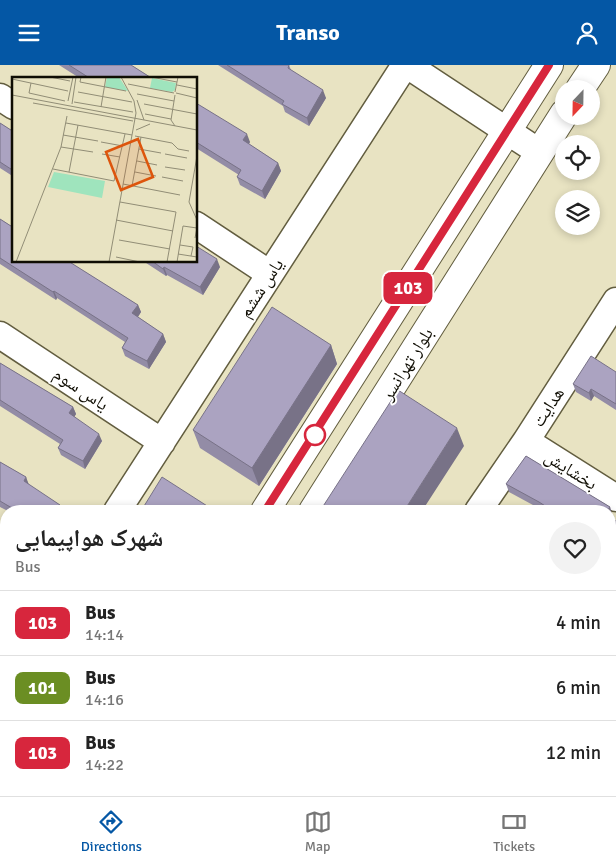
<!DOCTYPE html>
<html lang="en">
<head>
<meta charset="utf-8">
<style>
  :root { --surface:#fff; --page:#f2f2f2; --text:#222; --muted:#767676; --line:#e0e0e0; --accent:#0457a5 }
  body { margin:0; font-family:Signika,"Noto Naskh Arabic",sans-serif; background:var(--page); color:var(--text); height:100vh; display:flex; flex-direction:column; font-size:19px; white-space:nowrap }
  * { box-sizing:border-box; margin:0 }
  p { font-size:16px; color:var(--muted) }
  .icon { flex:none; width:28px; height:28px; fill:none; stroke:currentColor; stroke-width:2; stroke-linecap:round; stroke-linejoin:round }
  .map { position:relative; flex:1; overflow:hidden }
  .panel { position:absolute; left:0px; top:440px; width:616px; height:291px; display:flex; flex-direction:column; background:var(--surface); border-radius:20px 20px 0 0; box-shadow:0 2px 8px #0003 }
  .panel>* { flex:none }
  .badge { padding:0 10px; border-radius:8px; font-size:18px; line-height:32px }
  .needle { width:32px; rotate:202deg }
  .tools { position:absolute; left:555px; top:15px; display:grid; gap:10px }
  .tools a { display:grid; place-items:center; width:45px; height:45px; border-radius:50%; background:var(--surface); box-shadow:0 2px 8px #0003; font-size:25px }
  .map>.badge { position:absolute; translate:-50% -50%; box-shadow:0 0 0 2px #fff }
  .round { display:grid; place-items:center; flex:none; width:52px; height:52px; border-radius:26px; background:var(--page) }
  .headline { display:flex; align-items:center; justify-content:space-between; height:85px; padding:0 15px }
  h1 { font-size:24px; font-weight:700; line-height:38px }
  ul { padding:0; list-style:none }
  li { display:flex; align-items:center; gap:15px; height:65px; padding:0 15px; border-top:1px solid var(--line) }
  li div { flex:1 }
  li b { display:block; font-size:19px }
  li em { font-style:normal }
  li .badge { min-width:55px; font-weight:700; text-align:center }
  header { display:flex; justify-content:space-between; align-items:center; height:65px; padding:0 15px; background:var(--accent); color:#fff; font-size:22px; font-weight:700 }
  .tab-bar { display:flex; justify-content:space-around; align-items:center; height:70px; border-top:1px solid var(--line); background:var(--surface); font-size:14px; color:var(--muted) }
  .tab-bar a { display:grid; justify-items:center; gap:2px }
  .tab-bar .active { color:var(--accent) }
  .map>svg:first-child { display:block }
</style>
</head>
<body>
<header><svg class="icon" aria-label="menu" viewBox="0 0 24 24"><path d="M4 6h16M4 12h16M4 18h16"/></svg>Transo<svg class="icon" aria-label="person" viewBox="0 0 24 24"><circle cx="12" cy="8" r="4"/><path d="M4 21q1-7 8-7t8 7"/></svg></header>
<div class="map">
<svg width="616" height="731" viewBox="0 0 616 731">
  <rect width="100%" height="100%" fill="#e8e3c2"/>
  <g fill="none" stroke-linecap="round" stroke-linejoin="round">
    <defs>
      <path id="minor" d="M407,0L539,87
        M0,32L14,41
        M196,160L270,209
        M0,270L162,377
        M526,376L616,433
        M117,446L405,0
        M478,446L526,376L616,236
        M0,518L6,522
        M0,628L6,619
        M610,673L616,676
        M316,725L325,731
        M285,731L289,725"/>
      <path id="major" d="M580,24L596,0
        M265,446L549,0
        M313,446L564,49
        M81,731L85,725
        M131,731L135,725"/>
    </defs>
    <use href="#minor" stroke="#625d3f" stroke-width="29"/>
    <use href="#major" stroke="#625d3f" stroke-width="30"/>
    <use href="#minor" stroke="#fff" stroke-width="26"/>
    <use href="#major" stroke="#fff" stroke-width="28"/>
  </g>
  <path fill="#938ca6" d="M59,0H131L153,14H81Z
    M218,0H289L291,5L326,33L309,61L285,47L283,41Z
    M196,38L250,77L249,79L278,98L281,106L265,134L240,120L237,112L239,110L196,83Z
    M0,58L14,67V112L0,103Z
    M0,154L138,240L141,247L138,252L163,269L166,277L149,304L125,291L122,283L125,277L57,233L56,235L0,199Z
    M143,196H196L220,202L203,230L167,210L166,211Z
    M331,280L337,299L259,421L200,383L193,365Z
    M0,298L73,342L76,349L74,352L102,376L85,404L61,390L58,383L60,379L0,341Z
    M616,307V345L594,331L591,336L576,327L573,319Z
    M526,391L610,442L612,450L611,453L616,456V501L610,497V446H544L509,427L506,419Z
    M0,397L26,412L28,419L63,446H8L0,442Z
    M610,539L616,543V589L610,585Z
    M446,725H518L521,731H456Z"/>
  <path fill="#787287" d="M323,25L326,33L309,61L307,53Z
    M247,69L250,77L246,83L243,75Z
    M278,98L281,106L265,134L262,126Z
    M217,194L220,202L203,230L200,222Z
    M164,202L167,210L166,211L163,204Z
    M54,226L57,233L56,235L53,227Z
    M138,240L141,247L135,256L132,248Z
    M163,269L166,277L149,304L147,296Z
    M331,280L337,299L259,421L252,403Z
    M591,324L594,331L591,336L589,328Z
    M73,342L76,349L72,356L69,348Z
    M457,363L464,381L422,446H404Z
    M99,369L102,376L85,404L83,396Z
    M26,412L29,420L24,416Z
    M60,440L63,446H56Z
    M610,442L612,450L610,454V446H607Z"/>
  <path fill="#aba3c1" stroke="#787287" d="M69,0H131L153,14H91Z
    M227,0H289L288,3L323,25L307,53L282,39L284,36Z
    M196,38L247,69L243,75L278,98L262,126L237,112L241,105L196,77Z
    M0,58L14,67V106L0,97Z
    M0,154L14,163V196H68L138,240L132,248L163,269L147,296L122,283L128,273L54,226L53,227L0,193Z
    M196,181L217,194L200,222L164,202L163,204L152,196H196Z
    M272,242L331,280L252,403L193,365Z
    M591,291L616,307V339L591,324L589,328L573,319Z
    M0,298L73,342L69,348L99,369L83,396L58,383L63,375L0,335Z
    M398,325L457,363L404,446H320Z
    M526,391L610,442L607,446H553L539,437L506,419Z
    M0,397L26,412L24,416L60,440L56,446H17L0,436Z
    M162,412L215,446H141Z
    M610,452L616,456V495L610,491Z
    M610,539L616,543V583L610,579Z
    M456,725H518L516,728L521,731H465Z"/>
  <g fill="none" stroke-linecap="round" stroke-linejoin="round">
    <defs>
      <path id="line" d="M265,446L549,0"/>
    </defs>
    <use href="#line" stroke="#fff" stroke-width="11"/>
    <use href="#line" stroke="#d7263d" stroke-width="8"/>
  </g>
  <circle fill="#fff" stroke="#d7263d" stroke-width="2.5" cx="315" cy="370" r="10"/>
  <g text-anchor="middle" dominant-baseline="central" stroke-width="4" stroke-linejoin="round" paint-order="stroke">
    <g font-size="18" fill="#0f0d03" stroke="#fff">
      <text transform="translate(261 223) rotate(-57)">یاس ششم</text>
      <text transform="translate(407 299) rotate(-58)">بلوار تهرانسر</text>
      <text transform="translate(81 324) rotate(34)">یاس سوم</text>
      <text transform="translate(548 342) rotate(-57)">هدایت</text>
      <text transform="translate(571 405) rotate(32)">بخشایش</text>
    </g>
  </g>
  <g transform="translate(12 12)">
    <rect width="185" height="185" fill="#e8e3c2"/>
    <path d="M95,0H107L116,14L93,10ZM140,1L164,6L163,13L160,15L138,11ZM42,95L93,104L90,121L36,110Z" fill="#9fe4bd"/>
    <path fill="none" stroke="#918d76" stroke-width="1" d="M38,0L58,4M69,0L68,5L114,14M139,0L165,5M0,2L56,14M19,6L17,16L53,24M116,7L162,16M165,8L185,12M66,15L120,25M163,15L166,0M164,16L185,21M125,17L162,24M0,18L185,53M125,23L132,43M56,24L61,0M62,25L121,35M21,26L121,44M60,27L64,0M132,27L185,37M89,30L94,0M133,37L159,42M54,46L120,58M163,49L159,43L163,18M124,53L138,47M51,58L86,64M123,59L160,66L166,72L177,74M89,65L111,69M49,70L81,75M127,72L149,76M90,77L108,80M153,77L175,81M185,79L177,125L185,143M125,84L145,88M153,90L173,93M41,92L102,104L113,57M57,95L66,48M123,95L144,99M150,100L171,104M111,107L168,118M120,109L129,60M108,125L164,135L155,185M104,143L161,154M107,163L158,172M168,168L181,170L179,179M166,177L185,180M104,180L128,185M4,185L49,70L55,39M97,185L124,36L122,24L109,0M165,185L171,149L185,151L183,161"/>
    <path fill="#dd550c" fill-opacity="0.15" stroke="#dd550c" stroke-width="2.5" d="M126,62L141,100L109,113L94,75Z"/>
    <rect width="185" height="185" fill="none" stroke="#0f0d03" stroke-width="2.5"/>
  </g>
</svg>
<div class="tools">
<a><svg class="needle" viewBox="-14 -14 28 28"><path d="M0-13l5 13h-10z" fill="#e53935"/><path d="M0 13l5-13h-10z" fill="#767676"/></svg></a>
<a><svg class="icon" aria-label="locate" viewBox="0 0 24 24"><circle cx="12" cy="12" r="6"/><path d="M12 2v4M12 18v4M2 12h4M18 12h4"/></svg></a>
<a><svg class="icon" aria-label="layers" viewBox="0 0 24 24"><path d="M12 4l9 5-9 5-9-5zM3 14l9 5 9-5"/></svg></a>
</div>
<b class="badge" style="left:408px;top:223px;background:#d7263d;color:#fff">103</b>
<section class="panel">
<div class="headline"><div><h1>شهرک هواپیمایی</h1><p>Bus</p></div><a class="round"><svg class="icon" aria-label="heart" viewBox="0 0 24 24"><path d="M12 20l-8-8c-3-5 5-10 8-4 3-6 11-1 8 4z"/></svg></a></div>
<ul>
<li><span class="badge" style="background:#d7263d;color:#fff">103</span><div><b>Bus</b><p>14:14</p></div><em>4 min</em></li>
<li><span class="badge" style="background:#6b8e23;color:#fff">101</span><div><b>Bus</b><p>14:16</p></div><em>6 min</em></li>
<li><span class="badge" style="background:#d7263d;color:#fff">103</span><div><b>Bus</b><p>14:22</p></div><em>12 min</em></li>
</ul>
</section>
</div>
<nav class="tab-bar">
<a class="active"><svg class="icon" aria-label="directions" viewBox="0 0 24 24"><path d="M12 3l9 9-9 9-9-9zM9 14v-3h6M13 9l2 2-2 2"/></svg>Directions</a>
<a><svg class="icon" aria-label="map" viewBox="0 0 24 24"><path d="M3 6l6-2 6 2 6-2v14l-6 2-6-2-6 2zM9 4v14M15 6v14"/></svg>Map</a>
<a><svg class="icon" aria-label="tickets" viewBox="0 0 24 24"><path d="M3 7h18v10H3zM15 7v10"/></svg>Tickets</a>
</nav>
</body>
</html>
